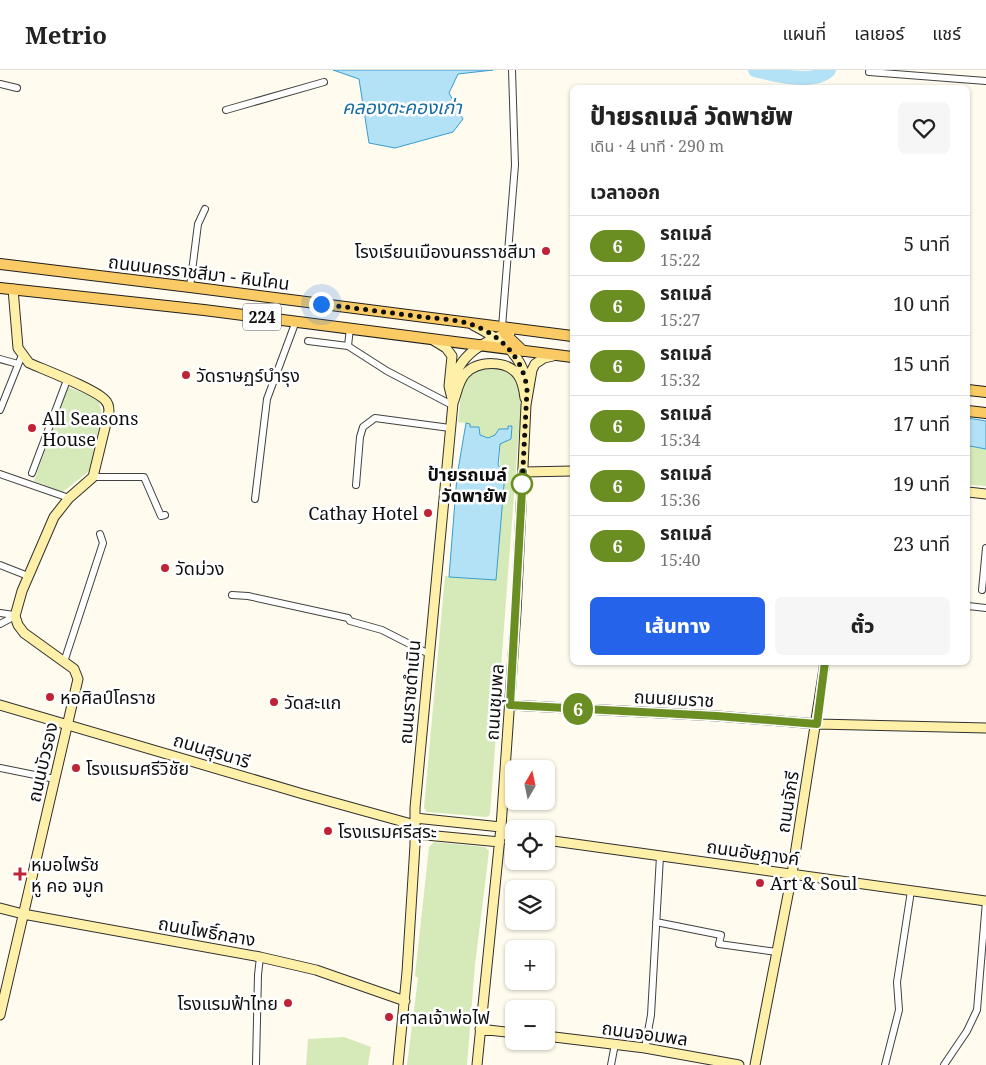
<!DOCTYPE html>
<html lang="th">
<head>
<meta charset="utf-8">
<style>
  :root { --surface:#fff; --page:#f6f6f6; --text:#222; --muted:#767676; --line:#e0e0e0; --accent:#2563eb }
  body { margin:0; font-family:"Noto Serif","Noto Sans Thai",serif; background:var(--page); color:var(--text); height:100vh; display:flex; flex-direction:column; font-size:19px; white-space:nowrap }
  * { box-sizing:border-box; margin:0 }
  p { font-size:16px; color:var(--muted) }
  .icon { flex:none; width:28px; height:28px; fill:none; stroke:currentColor; stroke-width:2; stroke-linecap:round; stroke-linejoin:round }
  .map { position:relative; flex:1; overflow:hidden }
  .side { position:absolute; left:570px; top:15px; width:400px; height:580px; display:flex; flex-direction:column; background:var(--surface); border-radius:8px; box-shadow:0 1px 4px #0004 }
  .side>* { flex:none }
  .badge { padding:0 10px; border-radius:16px; font-size:18px; line-height:32px }
  .needle { width:32px; rotate:9deg }
  .tools { position:absolute; left:505px; top:690px; display:grid; gap:10px }
  .tools a { display:grid; place-items:center; width:50px; height:50px; border-radius:8px; background:var(--surface); box-shadow:0 1px 4px #0004; font-size:25px }
  .you { position:absolute; width:25px; height:25px; margin:-12px; border:4px solid #fff; border-radius:50%; background:#1a73e8; box-shadow:0 0 0 8px #1a73e833 }
  .map>.badge { position:absolute; translate:-50% -50%; box-shadow:0 0 0 2px #fff }
  h2 { padding:0 20px; font-size:19px; line-height:45px }
  .round { display:grid; place-items:center; flex:none; width:52px; height:52px; border-radius:8px; background:var(--page) }
  .summary { display:flex; align-items:center; justify-content:space-between; height:85px; padding:0 20px }
  h1 { font-size:24px; font-weight:800; line-height:38px }
  .action { display:flex; gap:10px; margin-top:auto; padding:10px 20px }
  .action a { flex:1; height:58px; border-radius:8px; background:var(--accent); color:#fff; font-size:20px; font-weight:800; line-height:58px; text-align:center }
  .action a+a { background:var(--page); color:var(--text) }
  ul { padding:0; list-style:none }
  li { display:flex; align-items:center; gap:15px; height:60px; padding:0 20px; border-top:1px solid var(--line) }
  li div { flex:1 }
  li b { display:block; font-size:19px }
  li em { font-style:normal }
  li .badge { min-width:55px; font-weight:700; text-align:center }
  header { display:flex; align-items:center; gap:30px; box-sizing:border-box; height:70px; padding:0 25px; background:var(--surface); border-bottom:1px solid var(--line) }
  header strong { font-size:24px }
  nav { display:flex; gap:28px; margin-inline-start:auto; font-size:18px }
  .map>svg:first-child { display:block }
</style>
</head>
<body>
<header>
<strong>Metrio</strong>
<nav><a>แผนที่</a><a>เลเยอร์</a><a>แชร์</a></nav>
</header>
<div class="map">
<svg width="986" height="995" viewBox="0 0 986 995">
  <rect width="100%" height="100%" fill="#fffbee"/>
  <path fill="#d5eab8" d="M486,296C492,297 499,297 505,299C528,308 520,352 518,371L490,744L489,746L486,747L427,742L424,738L445,506L496,510L500,374L511,369L508,359C500,362 491,370 483,367C480,365 474,359 469,357V354L458,352L462,315L471,302Z
    M68,317L96,328L98,330L102,343L89,401L63,422L34,411Z
    M970,376L986,379V416L968,415V381Z
    M434,772L485,777L489,781L475,895L467,995H407L418,908L415,906L429,777Z
    M344,967L371,977L368,995H306L308,969Z"/>
  <path fill="#b3e2f7" stroke="#399dcf" d="M333,0H493L458,4L449,23L463,49L453,62L395,78L369,73L359,9Z
    M968,348L986,351V379L970,376L968,381Z
    M466,353L470,354V357H479L480,365L488,368L495,365L499,359H508V356H512L511,369L500,374L498,395L505,403L496,510L449,507L457,406Z"/>
  <g fill="none" stroke-linecap="round" stroke-linejoin="round">
    <path stroke="#b3e2f7" stroke-width="14" d="M755,0C773,5 815,15 829,0"/>
    <defs>
      <path id="street" d="M869,2L986,11
        M0,14L17,18
        M226,40L324,12
        M190,217L198,154L205,139
        M502,257L515,95L512,0
        M308,271L348,276L387,301L452,335
        M348,276L350,258
        M0,289L18,294
        M0,340L22,285
        M32,403L67,310
        M0,404L69,428
        M93,407H144L161,446L165,445
        M356,415L360,367L363,357L375,348L450,358
        M255,429L267,329L296,251
        M0,495L28,506
        M982,520L986,478
        M232,525L248,526L348,548L350,551L382,560L429,584
        M968,536L986,538
        M0,543L14,545
        M0,554L15,546
        M64,592L103,473L100,464
        M0,698L55,709
        M656,852L721,865L719,874L777,882
        M645,978L651,945L660,786
        M256,994L258,905L260,887
        M611,995L615,974
        M885,995L899,940L897,912L911,821
        M944,995L967,961L977,940L986,831"/>
      <path id="secondary" d="M473,255C498,268 524,284 526,314
        M454,313C457,286 486,269 510,263
        M453,333C457,323 458,312 465,304C478,290 507,290 518,305C523,312 524,320 525,328
        M523,402L572,401
        M968,422L986,424
        M0,635L303,724L415,755
        M510,635L717,646L817,654L986,658
        M415,748L501,757
        M415,764L500,772
        M501,764L514,766
        M546,770L986,831
        M0,838L23,844L260,887L316,900L405,931
        M0,945L78,609L74,599L24,563L18,555L15,546L22,521L54,447L69,428L93,407L109,341C109,337 108,333 105,330C95,319 45,300 29,293L18,278L13,219
        M480,959L514,963
        M546,966L645,978L739,995
        M398,995L407,902L415,775V738L453,333L449,316L452,286L446,278L433,270
        M477,995L501,757L516,542L526,335L532,300L535,294L544,288L553,286
        M755,995L792,804L825,592"/>
      <path id="primary" d="M0,194L190,217L572,266
        M0,218L204,240L572,287
        M502,257L505,264L523,281
        M968,320L986,322
        M968,341L986,343"/>
    </defs>
    <use href="#street" stroke="#414141" stroke-width="8"/>
    <use href="#secondary" stroke="#303030" stroke-width="11"/>
    <use href="#primary" stroke="#1f1f1f" stroke-width="12"/>
    <use href="#street" stroke="#fff" stroke-width="6"/>
    <use href="#secondary" stroke="#fff0a9" stroke-width="9"/>
    <use href="#primary" stroke="#facb64" stroke-width="10"/>
  </g>
  <g fill="none" stroke-linecap="round" stroke-linejoin="round">
    <defs>
      <path id="line" d="M523,402L510,635L717,646L817,654L825,592"/>
    </defs>
    <use href="#line" stroke="#fff" stroke-width="11"/>
    <use href="#line" stroke="#6b8e23" stroke-width="8"/>
    <path stroke="#0e0e0e" stroke-width="5" stroke-dasharray="0 9" d="M321,234C355,238 390,243 424,247C439,249 456,249 470,254C500,264 524,288 527,320L522,417V414"/>
  </g>
  <g fill="#bf2436" stroke="#fff" stroke-width="2">
    <circle cx="546" cy="181" r="5"/>
    <circle cx="186" cy="305" r="5"/>
    <circle cx="32" cy="358" r="5"/>
    <circle cx="428" cy="443" r="5"/>
    <circle cx="165" cy="498" r="5"/>
    <circle cx="50" cy="627" r="5"/>
    <circle cx="274" cy="632" r="5"/>
    <circle cx="76" cy="698" r="5"/>
    <circle cx="328" cy="761" r="5"/>
    <path d="M17.5 796.5h5v5h5v5h-5v5h-5v-5h-5v-5h5z"/>
    <circle cx="760" cy="813" r="5"/>
    <circle cx="288" cy="933" r="5"/>
    <circle cx="389" cy="947" r="5"/>
  </g>
  <circle fill="#fff" stroke="#6b8e23" stroke-width="2.5" cx="522" cy="414" r="10"/>
  <g text-anchor="middle" dominant-baseline="central" stroke-width="5" stroke-linejoin="round" paint-order="stroke">
    <rect fill="#fff" stroke="#565656" stroke-width="1" x="243" y="233.5" width="38" height="27" rx="4"/>
    <g font-size="16" font-weight="bold" fill="#0e0e0e">
      <text x="262" y="247">224</text>
    </g>
    <g font-size="18" fill="#0e0e0e" stroke="#fff" text-anchor="start">
      <text x="536" y="181" text-anchor="end">โรงเรียนเมืองนครราชสีมา</text>
      <text x="196" y="305">วัดราษฏร์บำรุง</text>
      <text x="42" y="348">All Seasons<tspan x="42" dy="21">House</tspan></text>
      <text x="418" y="443" text-anchor="end">Cathay Hotel</text>
      <text x="175" y="498">วัดม่วง</text>
      <text x="60" y="627">หอศิลป์โคราช</text>
      <text x="284" y="632">วัดสะแก</text>
      <text x="86" y="698">โรงแรมศรีวิชัย</text>
      <text x="338" y="761">โรงแรมศรีสุระ</text>
      <text x="31" y="794">หมอไพรัช<tspan x="31" dy="21">หู คอ จมูก</tspan></text>
      <text x="770" y="813">Art &amp; Soul</text>
      <text x="278" y="933" text-anchor="end">โรงแรมฟ้าไทย</text>
      <text x="399" y="947">ศาลเจ้าพ่อไฟ</text>
    </g>
    <g font-size="18" fill="#0e0e0e" stroke="#fff">
      <text transform="translate(199 202) rotate(7)">ถนนนครราชสีมา - หินโคน</text>
      <text transform="translate(409 622) rotate(-85)">ถนนราชดำเนิน</text>
      <text transform="translate(674 628) rotate(3)">ถนนยมราช</text>
      <text transform="translate(494 632) rotate(-86)">ถนนชุมพล</text>
      <text transform="translate(212 680) rotate(17)">ถนนสุรนารี</text>
      <text transform="translate(42 692) rotate(-77)">ถนนบัวรอง</text>
      <text transform="translate(787 732) rotate(-81)">ถนนจักรี</text>
      <text transform="translate(753 782) rotate(8)">ถนนอัษฎางค์</text>
      <text transform="translate(207 861) rotate(10)">ถนนโพธิ์กลาง</text>
      <text transform="translate(645 963) rotate(8)">ถนนจอมพล</text>
    </g>
    <g font-size="18" font-weight="bold" fill="#0e0e0e" stroke="#fff" text-anchor="end">
      <text x="507" y="404">ป้ายรถเมล์<tspan x="507" dy="21">วัดพายัพ</tspan></text>
    </g>
    <g font-size="19" font-style="italic" fill="#156da1" stroke="#fff">
      <text x="402" y="37">คลองตะคองเก่า</text>
    </g>
  </g>
</svg>
<div class="tools">
<a><svg class="needle" viewBox="-14 -14 28 28"><path d="M0-13l5 13h-10z" fill="#e53935"/><path d="M0 13l5-13h-10z" fill="#767676"/></svg></a>
<a><svg class="icon" aria-label="locate" viewBox="0 0 24 24"><circle cx="12" cy="12" r="6"/><path d="M12 2v4M12 18v4M2 12h4M18 12h4"/></svg></a>
<a><svg class="icon" aria-label="layers" viewBox="0 0 24 24"><path d="M12 4l9 5-9 5-9-5zM3 14l9 5 9-5"/></svg></a>
<a>+</a>
<a>−</a>
</div>
<div class="you" style="left:321px;top:234px"></div>
<b class="badge" style="left:578px;top:639px;background:#6b8e23;color:#fff">6</b>
<section class="side">
<div class="summary"><div><h1>ป้ายรถเมล์ วัดพายัพ</h1><p>เดิน · 4 นาที · 290 m</p></div><a class="round"><svg class="icon" aria-label="heart" viewBox="0 0 24 24"><path d="M12 20l-8-8c-3-5 5-10 8-4 3-6 11-1 8 4z"/></svg></a></div>
<h2>เวลาออก</h2>
<ul>
<li><span class="badge" style="background:#6b8e23;color:#fff">6</span><div><b>รถเมล์</b><p>15:22</p></div><em>5 นาที</em></li>
<li><span class="badge" style="background:#6b8e23;color:#fff">6</span><div><b>รถเมล์</b><p>15:27</p></div><em>10 นาที</em></li>
<li><span class="badge" style="background:#6b8e23;color:#fff">6</span><div><b>รถเมล์</b><p>15:32</p></div><em>15 นาที</em></li>
<li><span class="badge" style="background:#6b8e23;color:#fff">6</span><div><b>รถเมล์</b><p>15:34</p></div><em>17 นาที</em></li>
<li><span class="badge" style="background:#6b8e23;color:#fff">6</span><div><b>รถเมล์</b><p>15:36</p></div><em>19 นาที</em></li>
<li><span class="badge" style="background:#6b8e23;color:#fff">6</span><div><b>รถเมล์</b><p>15:40</p></div><em>23 นาที</em></li>
</ul>
<div class="action"><a>เส้นทาง</a><a>ตั๋ว</a></div>
</section>
</div>
</body>
</html>
